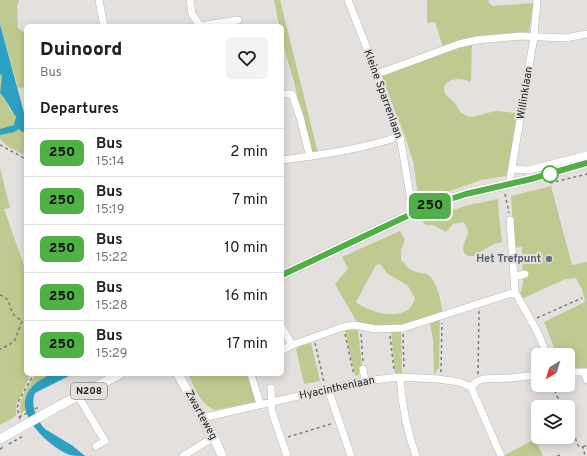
<!DOCTYPE html>
<html lang="en">
<head>
<meta charset="utf-8">
<style>
  :root { --surface:#fff; --page:#f2f2f2; --text:#202124; --muted:#757577; --line:#e0e0e0 }
  body { margin:0; font-family:Overpass,sans-serif; background:var(--page); color:var(--text); height:100vh; display:flex; flex-direction:column; font-size:15px; white-space:nowrap }
  * { box-sizing:border-box; margin:0 }
  p { font-size:13px; color:var(--muted) }
  .icon { flex:none; width:22px; height:22px; fill:none; stroke:currentColor; stroke-width:2; stroke-linecap:round; stroke-linejoin:round }
  .map { position:relative; flex:1; overflow:hidden }
  .side { position:absolute; left:24px; top:24px; width:260px; height:352px; display:flex; flex-direction:column; background:var(--surface); border-radius:6px; box-shadow:0 2px 10px #0003 }
  .side>* { flex:none }
  .badge { padding:0 8px; border-radius:6px; font-size:14px; line-height:26px }
  .needle { width:26px; rotate:218deg }
  .buttons { position:absolute; left:531px; top:348px; display:grid; gap:8px }
  .buttons a { display:grid; place-items:center; width:44px; height:44px; border-radius:6px; background:var(--surface); box-shadow:0 2px 10px #0003; font-size:20px }
  .map>.badge { position:absolute; translate:-50% -50%; box-shadow:0 0 0 2px #fff }
  h2 { padding:0 16px; font-size:15px; line-height:36px }
  .round { display:grid; place-items:center; flex:none; width:42px; height:42px; border-radius:6px; background:var(--page) }
  .head { display:flex; align-items:center; justify-content:space-between; height:68px; padding:0 16px }
  h1 { font-size:19px; font-weight:800; line-height:30px }
  ul { padding:0; list-style:none }
  li { display:flex; align-items:center; gap:12px; height:48px; padding:0 16px; border-top:1px solid var(--line) }
  li div { flex:1 }
  li b { display:block; font-size:15px }
  li em { font-style:normal }
  li .badge { min-width:44px; font-weight:700; text-align:center }
  .map>svg:first-child { display:block }
</style>
</head>
<body>
<div class="map">
<svg width="587" height="456" viewBox="0 0 587 456">
  <rect width="100%" height="100%" fill="#e3e0de"/>
  <path fill="#bfca90" fill-rule="evenodd" d="M0,0H19L17,7L18,28L26,34V87L18,88L0,23Z
    M274,0H280L318,153L312,154C307,128 299,103 293,78C288,62 282,43 282,26L279,25Z
    M427,0H488L490,4L493,6L534,3L529,32L486,35L443,47L435,22L427,23Z
    M472,42L471,82C463,78 451,77 444,86L445,94L455,103L460,112L467,116L473,117L495,111L517,113L509,168L506,176L481,180L419,202L413,161L405,136L382,76Z
    M0,74L2,76L0,93L6,100L10,110L16,117L22,132L26,131V156L7,146L0,139Z
    M0,168L10,208L4,209L26,271V374H31L16,405V416L0,425Z
    M551,186L572,265L587,262V370H568V355H557L544,322L585,302L582,289L576,278L565,279L522,299L520,295L523,284L522,247L514,248L511,196Z
    M498,199L499,216L502,242L494,244L473,256H468L464,253C460,239 475,236 463,222L453,224L446,232L433,225H426L422,221L465,206Z
    M400,231L405,240L401,250V260C406,265 409,270 416,272C419,273 425,273 428,275C439,283 440,301 443,313L407,325L385,327L358,324L335,284L348,269L342,257ZM380,264L387,273L408,286L415,298C409,324 371,314 356,302L376,265Z
    M440,317L439,369H437L436,373H434L433,340L430,322Z
    M345,330H358L362,367L359,368V375L355,376Z
    M391,330L401,331L402,373H395Z
    M311,343L320,381L304,384L296,349L300,346Z
    M36,374H50C36,382 22,392 26,410L20,414C18,399 28,386 36,374Z
    M188,374H250L256,402L215,410C200,404 195,388 188,374Z
    M535,439L543,456H503Z"/>
  <path fill="#2da1c1" d="M0,24L26,120V131L22,132L19,129L14,132L0,135V129L14,125L16,117C10,109 7,100 0,93L2,76L0,74Z
    M50,374H73L35,393C30,404 37,421 45,429L73,446L85,456C80,456 74,456 70,455C52,449 18,418 26,397C30,385 40,380 50,374Z"/>
  <g fill="none" stroke-linecap="round" stroke-linejoin="round">
    <defs>
      <path id="minor" d="M99,0L104,26
        M190,0L192,14L200,26
        M348,0L377,74L400,136L413,213
        M200,26L238,20
        M377,74L459,44L477,40L521,36L565,38L587,34
        M282,94H292L300,117L310,157
        M282,160C320,155 364,149 400,136
        M512,169L529,170L587,155
        M509,185L534,37L537,0
        M510,220L515,292L538,333L547,355
        M514,277L525,274
        M282,327L292,345
        M282,350L292,345L343,327L354,325L376,329L403,328L515,292
        M363,369L365,381
        M568,372H587
        M584,372L587,380
        M251,374L260,404
        M400,377C402,406 406,429 416,456
        M471,387L501,456
        M471,387L476,382L483,379L511,378L538,375
        M271,388L272,412L287,456
        M328,389L351,456
        M78,396L105,441L96,446
        M202,418L364,381L400,377L438,379L459,382L471,387
        M183,456L214,437"/>
      <path id="major" d="M282,275L405,217L441,202L466,194L531,179L587,163
        M178,374L202,418L214,437L222,456
        M0,439L57,407L120,374"/>
    </defs>
    <use href="#minor" stroke="#bbb8b7" stroke-width="8"/>
    <use href="#major" stroke="#bbb8b7" stroke-width="10"/>
    <path stroke="#7c7a79" stroke-width="1.5" stroke-dasharray="3 3" stroke-linecap="butt" d="M0,145L26,159
      M550,183L587,174
      M505,194L509,213
      M0,295C12,299 8,307 14,315C16,317 19,319 22,321L15,340L9,345L0,349
      M537,318L582,298
      M345,334L354,375
      M361,334L363,362
      M403,334L404,370
      M390,336L394,370
      M315,343L324,382
      M441,372L442,323
      M478,374L479,310
      M552,385L562,407
      M19,417L39,407
      M20,419L17,408L20,398L34,374
      M568,422L579,447H583L585,456
      M288,437L334,423
      M9,444L23,436
      M583,447L587,445
      M0,449L5,446
      M557,456L561,455L562,456"/>
    <use href="#minor" stroke="#fff" stroke-width="7"/>
    <use href="#major" stroke="#fff" stroke-width="9"/>
  </g>
  <g fill="none" stroke-linecap="round" stroke-linejoin="round">
    <defs>
      <path id="line" d="M282,275L405,217L441,202L466,194L531,179L587,163"/>
    </defs>
    <use href="#line" stroke="#fff" stroke-width="9"/>
    <use href="#line" stroke="#50af46" stroke-width="6"/>
  </g>
  <circle fill="#fff" stroke="#50af46" stroke-width="2" cx="550" cy="174" r="8"/>
  <circle fill="#6b7280" stroke="#e3e0de" stroke-width="1.5" cx="549" cy="259" r="4"/>
  <g text-anchor="middle" dominant-baseline="central" stroke-width="4" stroke-linejoin="round" paint-order="stroke">
    <rect fill="#e3e0de" stroke="#5f5d5c" stroke-width="1" x="71" y="383" width="36" height="16" rx="3"/>
    <g font-size="10" font-weight="bold" fill="#262524">
      <text x="89" y="391">N208</text>
    </g>
    <g font-size="11" fill="#262524" stroke="#e3e0de">
      <text transform="translate(525 93) rotate(-81)">Willinklaan</text>
      <text transform="translate(383 94) rotate(70)">Kleine Sparrenlaan</text>
      <text transform="translate(337 388) rotate(-12)">Hyacinthenlaan</text>
      <text transform="translate(201 415) rotate(61)">Zwarteweg</text>
    </g>
    <g font-size="11" font-weight="bold" fill="#5b616d" stroke="#e3e0de" text-anchor="end">
      <text x="541" y="259">Het Trefpunt</text>
    </g>
  </g>
</svg>
<div class="buttons">
<a><svg class="needle" viewBox="-14 -14 28 28"><path d="M0-13l5 13h-10z" fill="#e53935"/><path d="M0 13l5-13h-10z" fill="#757577"/></svg></a>
<a><svg class="icon" aria-label="layers" viewBox="0 0 24 24"><path d="M12 4l9 5-9 5-9-5zM3 14l9 5 9-5"/></svg></a>
</div>
<b class="badge" style="left:430px;top:206px;background:#50af46;color:#111">250</b>
<section class="side">
<div class="head"><div><h1>Duinoord</h1><p>Bus</p></div><a class="round"><svg class="icon" aria-label="heart" viewBox="0 0 24 24"><path d="M12 20l-8-8c-3-5 5-10 8-4 3-6 11-1 8 4z"/></svg></a></div>
<h2>Departures</h2>
<ul>
<li><span class="badge" style="background:#50af46;color:#111">250</span><div><b>Bus</b><p>15:14</p></div><em>2 min</em></li>
<li><span class="badge" style="background:#50af46;color:#111">250</span><div><b>Bus</b><p>15:19</p></div><em>7 min</em></li>
<li><span class="badge" style="background:#50af46;color:#111">250</span><div><b>Bus</b><p>15:22</p></div><em>10 min</em></li>
<li><span class="badge" style="background:#50af46;color:#111">250</span><div><b>Bus</b><p>15:28</p></div><em>16 min</em></li>
<li><span class="badge" style="background:#50af46;color:#111">250</span><div><b>Bus</b><p>15:29</p></div><em>17 min</em></li>
</ul>
</section>
</div>
</body>
</html>
